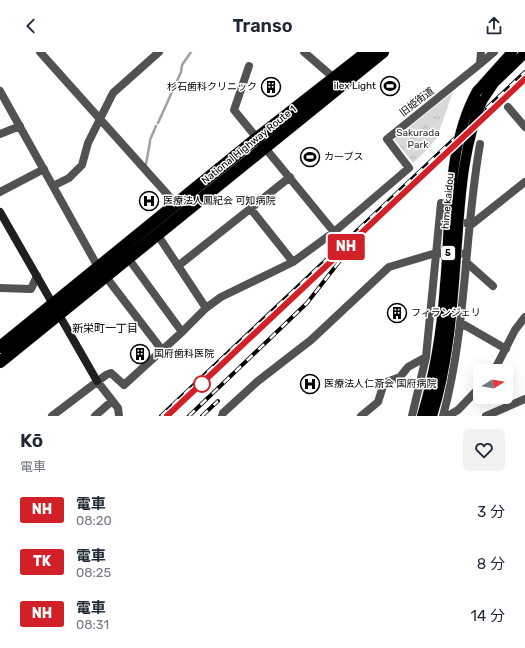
<!DOCTYPE html>
<html lang="ja">
<head>
<meta charset="utf-8">
<style>
  :root { --surface:#fff; --page:#f2f2f3; --text:#1f2937; --muted:#747a83 }
  body { margin:0; font-family:Rubik,"Noto Sans JP",sans-serif; background:var(--page); color:var(--text); height:100vh; display:flex; flex-direction:column; font-size:15px; white-space:nowrap }
  * { box-sizing:border-box; margin:0 }
  p { font-size:13px; color:var(--muted) }
  .icon { flex:none; width:22px; height:22px; fill:none; stroke:currentColor; stroke-width:2; stroke-linecap:round; stroke-linejoin:round }
  .map { position:relative; height:364px; overflow:hidden }
  .side { display:flex; flex-direction:column; background:var(--surface); flex:1 }
  .side>* { flex:none }
  .badge { padding:0 8px; border-radius:3px; font-size:14px; line-height:26px }
  .needle { width:26px; rotate:79deg }
  .buttons { position:absolute; left:473px; top:312px; display:grid; gap:8px }
  .buttons a { display:grid; place-items:center; width:40px; height:40px; border-radius:6px; background:var(--surface); box-shadow:0 4px 16px #0002; font-size:20px }
  .map>.badge { position:absolute; translate:-50% -50%; box-shadow:0 0 0 2px #fff }
  .round { display:grid; place-items:center; flex:none; width:42px; height:42px; border-radius:6px; background:var(--page) }
  .headline { display:flex; align-items:center; justify-content:space-between; height:68px; padding:0 20px }
  h1 { font-size:19px; font-weight:600; line-height:30px }
  ul { padding:0; list-style:none }
  li { display:flex; align-items:center; gap:12px; height:52px; padding:0 20px }
  li div { flex:1 }
  li b { display:block; font-size:15px }
  li em { font-style:normal }
  li .badge { min-width:44px; font-weight:700; text-align:center }
  header { display:flex; justify-content:space-between; align-items:center; height:52px; padding:0 20px; background:var(--surface); font-size:18px; font-weight:600 }
  .map>svg:first-child { display:block }
</style>
</head>
<body>
<header><svg class="icon" aria-label="back" viewBox="0 0 24 24"><path d="M15 5l-7 7 7 7"/></svg>Transo<svg class="icon" aria-label="share" viewBox="0 0 24 24"><path d="M12 15V3M7 8l5-5 5 5M5 13v7h14v-7"/></svg></header>
<div class="map">
<svg width="525" height="364" viewBox="0 0 525 364">
  <defs>
    <pattern id="grass-tufts" width="24" height="20" patternUnits="userSpaceOnUse"><rect width="24" height="20" fill="#d9d9d9"/><path d="M3 7l-1-3M5 7V3M7 7l1-3M15 17l-1-3M17 17v-4M19 17l1-3" fill="none" stroke="#b8b8b8"/></pattern>
  </defs>
  <rect width="100%" height="100%" fill="#fff"/>
  <path fill="url(#grass-tufts)" d="M453,40L437,85L429,96L413,111L394,87Z"/>
  <g fill="none" stroke-linecap="round" stroke-linejoin="round">
    <path stroke="#a0a0a0" stroke-width="2.5" d="M158,71L181,20L182,13L191,0
      M150,88L156,74
      M146,112L150,90"/>
    <defs>
      <path id="primary" d="M477,39L512,0
        M482,49L494,31L525,1"/>
      <path id="highway" d="M0,295L257,86L367,0
        M0,310L383,0"/>
    </defs>
    <use href="#primary" stroke="#dbdbdb" stroke-width="11"/>
    <use href="#highway" stroke="#dbdbdb" stroke-width="13"/>
    <path stroke="#525252" stroke-width="8" d="M40,0L176,152
      M304,0L334,26
      M480,12L494,0
      M0,39L98,215
      M508,55L525,75
      M0,82L20,74
      M53,134L69,126L82,113L88,91L113,41L159,0
      M0,140L44,117
      M250,156L293,210
      M466,171L472,172L525,130
      M334,180L409,116L387,87L480,12L481,0
      M157,182L206,256
      M128,206L182,280
      M466,210L493,234
      M178,214L290,125
      M106,225L162,298
      M0,236L31,237L37,224
      M461,271L506,297
      M494,319L515,278L525,265
      M97,329L118,356L119,364
      M52,364L106,323L111,321L124,333L182,280L206,256L221,245L293,210L334,180L234,58L249,14
      M95,364L112,349
      M222,364L223,361L258,329L311,288L389,215L436,201L467,202
      M361,364L378,350L384,331L400,325L408,315L426,305
      M412,364L426,305L441,151
      M443,364C467,275 464,183 480,92
      M448,364L458,358L480,335
      M486,364L525,347"/>
    <path stroke="#1f1f1f" stroke-width="8" d="M0,160L97,329"/>
    <use href="#primary" stroke="#000" stroke-width="10"/>
    <use href="#highway" stroke="#000" stroke-width="12"/>
    <defs>
      <path id="rail" d="M161,364L525,20
        M189,364L307,251L360,183
        M202,364L218,349"/>
    </defs>
    <use href="#rail" stroke="#000" stroke-width="4"/>
    <use href="#rail" stroke="#fff" stroke-width="2.5" stroke-dasharray="8" stroke-linecap="butt"/>
    <defs>
      <path id="primary-bridge" d="M422,364C435,321 442,277 445,233C451,171 446,94 477,39
        M432,364C451,304 453,240 458,177C461,133 465,90 482,49"/>
    </defs>
    <use href="#primary-bridge" stroke="#dbdbdb" stroke-width="11" stroke-linecap="butt"/>
    <use href="#primary-bridge" stroke="#000" stroke-width="10"/>
  </g>
  <g fill="none" stroke-linecap="round" stroke-linejoin="round">
    <defs>
      <path id="line" d="M167,364L525,27"/>
    </defs>
    <use href="#line" stroke="#fff" stroke-width="9"/>
    <use href="#line" stroke="#d12027" stroke-width="6"/>
  </g>
  <defs>
    <symbol id="stadium-ring" viewBox="-11 -11 22 22"><circle r="9.5" fill="#fff" stroke="#000" stroke-width="1.5"/><path d="M0-5a6.5 5 0 1 0 0 10a6.5 5 0 1 0 0-10ZM-3.5-1.8h7v3.6h-7Z" fill="#000"/></symbol>
    <symbol id="building-ring" viewBox="-11 -11 22 22"><circle r="9.5" fill="#fff" stroke="#000" stroke-width="1.5"/><path d="M-4-6H4V6H1V3H-1V6H-4ZM-2.5-4.3h1.7v1.8h-1.7ZM.8-4.3h1.7v1.8H.8ZM-2.5-1h1.7V.8h-1.7ZM.8-1h1.7V.8H.8Z" fill="#000"/></symbol>
    <symbol id="hospital-ring" viewBox="-11 -11 22 22"><circle r="9.5" fill="#fff" stroke="#000" stroke-width="1.5"/><path d="M-5-5h3v3.5h4V-5h3V5h-3V1.5h-4V5h-3Z" fill="#000"/></symbol>
  </defs>
  <g fill-rule="evenodd">
    <use href="#stadium-ring" x="379" y="23" width="22" height="22"/>
    <use href="#building-ring" x="260" y="24" width="22" height="22"/>
    <use href="#stadium-ring" x="299" y="94" width="22" height="22"/>
    <use href="#hospital-ring" x="138" y="138" width="22" height="22"/>
    <use href="#building-ring" x="386" y="250" width="22" height="22"/>
    <use href="#building-ring" x="129" y="291" width="22" height="22"/>
    <use href="#hospital-ring" x="299" y="321" width="22" height="22"/>
  </g>
  <circle fill="#fff" stroke="#d12027" stroke-width="2" cx="202" cy="332" r="8"/>
  <g text-anchor="middle" dominant-baseline="central" stroke-width="3" stroke-linejoin="round" paint-order="stroke">
    <rect fill="#fff" stroke="#4c4c4c" stroke-width="1" x="441" y="194" width="14" height="14" rx="3"/>
    <g font-size="9" font-weight="bold" fill="#000">
      <text x="448" y="201">5</text>
    </g>
    <g font-size="10" fill="#000" stroke="#fff" text-anchor="start">
      <text x="376" y="34" text-anchor="end">ilex Light</text>
      <text x="257" y="35" text-anchor="end">杉石歯科クリニック</text>
      <text x="324" y="105">カーブス</text>
      <text x="163" y="149">医療法人鳳紀会 可知病院</text>
      <text x="411" y="261">フィランジェリ</text>
      <text x="154" y="302">国府歯科医院</text>
      <text x="324" y="332">医療法人仁斎会 国府病院</text>
    </g>
    <g font-size="10" fill="#000" stroke="#fff">
      <text transform="translate(417 50) rotate(-38)">旧姫街道</text>
      <text transform="translate(249 93) rotate(-39)">National Highway Route 1</text>
      <text transform="translate(448 149) rotate(-85)">hime kaidou</text>
    </g>
    <g font-size="10" fill="#303030" stroke="#fff">
      <text x="418" y="81">Sakurada<tspan x="418" dy="12">Park</tspan></text>
    </g>
    <g font-size="11" fill="#000" stroke="#fff">
      <text x="105" y="276">新栄町一丁目</text>
    </g>
  </g>
</svg>
<div class="buttons">
<a><svg class="needle" viewBox="-14 -14 28 28"><path d="M0-13l5 13h-10z" fill="#e53935"/><path d="M0 13l5-13h-10z" fill="#747a83"/></svg></a>
</div>
<b class="badge" style="left:346px;top:195px;background:#d12027;color:#fff">NH</b>
</div>
<section class="side">
<div class="headline"><div><h1>Kō</h1><p>電車</p></div><a class="round"><svg class="icon" aria-label="heart" viewBox="0 0 24 24"><path d="M12 20l-8-8c-3-5 5-10 8-4 3-6 11-1 8 4z"/></svg></a></div>
<ul>
<li><span class="badge" style="background:#d12027;color:#fff">NH</span><div><b>電車</b><p>08:20</p></div><em>3 分</em></li>
<li><span class="badge" style="background:#d12027;color:#fff">TK</span><div><b>電車</b><p>08:25</p></div><em>8 分</em></li>
<li><span class="badge" style="background:#d12027;color:#fff">NH</span><div><b>電車</b><p>08:31</p></div><em>14 分</em></li>
</ul>
</section>
</body>
</html>
